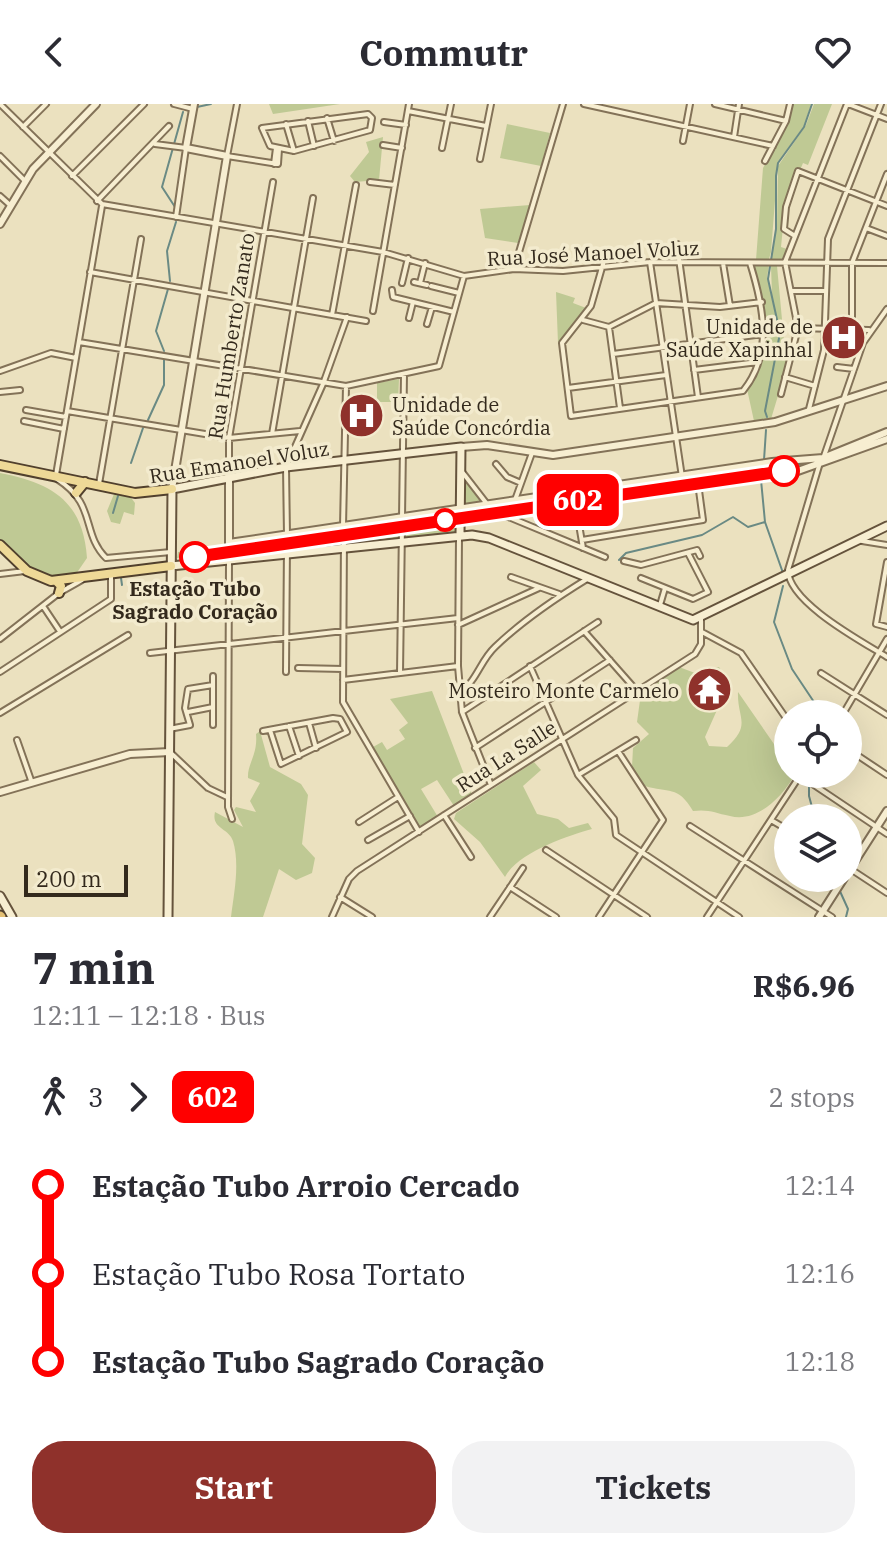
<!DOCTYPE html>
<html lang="en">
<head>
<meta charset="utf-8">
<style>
  :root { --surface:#fff; --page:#f2f2f3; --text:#2b2b33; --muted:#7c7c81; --accent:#8f312b }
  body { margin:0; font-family:"IBM Plex Serif",serif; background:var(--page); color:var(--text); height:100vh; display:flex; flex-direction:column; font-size:30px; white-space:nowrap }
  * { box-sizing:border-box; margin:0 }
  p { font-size:26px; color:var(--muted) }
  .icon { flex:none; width:44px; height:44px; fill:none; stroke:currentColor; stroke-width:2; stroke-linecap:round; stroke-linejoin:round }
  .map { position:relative; height:813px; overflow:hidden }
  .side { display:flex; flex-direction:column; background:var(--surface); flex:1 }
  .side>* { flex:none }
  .badge { padding:0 16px; border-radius:12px; font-size:28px; line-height:52px }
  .controls { position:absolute; left:774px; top:596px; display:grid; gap:16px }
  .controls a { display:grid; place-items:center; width:88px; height:88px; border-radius:50%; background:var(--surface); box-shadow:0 8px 32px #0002; font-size:40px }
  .scale { position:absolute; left:24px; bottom:20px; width:104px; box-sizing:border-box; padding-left:8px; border:4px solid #33291c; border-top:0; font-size:22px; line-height:28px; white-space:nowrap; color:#33291c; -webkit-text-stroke:6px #f3ebce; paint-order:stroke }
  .map>.badge { position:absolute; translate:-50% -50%; box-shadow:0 0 0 4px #fff }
  .legs { display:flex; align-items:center; gap:12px; height:88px; padding:0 32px; font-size:26px }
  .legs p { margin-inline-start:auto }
  .headline { display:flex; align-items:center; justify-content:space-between; height:136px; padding:0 32px }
  h1 { font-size:44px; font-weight:700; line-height:60px }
  .action { display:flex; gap:16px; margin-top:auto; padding:16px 32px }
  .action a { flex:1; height:92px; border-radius:32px; background:var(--accent); color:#fff; font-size:32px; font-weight:700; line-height:92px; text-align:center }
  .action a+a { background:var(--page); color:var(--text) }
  ul { padding:0 32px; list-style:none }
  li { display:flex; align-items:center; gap:28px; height:88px; font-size:30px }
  li i { display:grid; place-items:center; width:12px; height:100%; margin:0 10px; background:currentColor }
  li i::after { content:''; width:20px; height:20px; margin:-10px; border:6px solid; border-radius:50%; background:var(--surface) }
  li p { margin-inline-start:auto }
  li:first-child i { background:linear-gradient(#0000 50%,currentColor 0) }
  li:last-child i { background:linear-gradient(currentColor 50%,#0000 0) }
  header { display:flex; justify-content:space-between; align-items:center; height:104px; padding:0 32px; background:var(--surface); font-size:36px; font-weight:700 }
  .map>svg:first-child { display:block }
</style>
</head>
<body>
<header><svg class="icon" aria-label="back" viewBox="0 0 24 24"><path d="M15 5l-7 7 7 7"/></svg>Commutr<svg class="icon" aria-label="heart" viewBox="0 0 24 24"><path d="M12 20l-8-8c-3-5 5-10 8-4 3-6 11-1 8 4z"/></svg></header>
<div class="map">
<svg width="887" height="813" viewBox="0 0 887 813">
  <rect width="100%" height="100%" fill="#ebe1bf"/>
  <path fill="#bfc994" d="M269,0H340L273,10Z
    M792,0H811L804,22L778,58L771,148L769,155L756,156L763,64L786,22Z
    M814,0H832L808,61L803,59L785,102L781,143L787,145L783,155H771L777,121L778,62L806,21Z
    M507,20L550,29L541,62L500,54Z
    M383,33L379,76L355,78L350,72L369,48L366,38Z
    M530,101L518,139L485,134L480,105Z
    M757,161H769L767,173L772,191L771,162H777L784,237L793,242L771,315L754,317L747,285L755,270L766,223L753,163Z
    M556,188L575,194L573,199L586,204L558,239Z
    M399,275L398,298H377V279Z
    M0,369C52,379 83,397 87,454L76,470C37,476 27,461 0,436Z
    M462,370L483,399L463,401Z
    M650,380V385L535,400V396Z
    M114,390L129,391L135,399L134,411L124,408L120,420L111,418L107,407Z
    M473,406L471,410L362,427V421Z
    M457,419V429L403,434V423Z
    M398,426V435L348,440V434Z
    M311,428L310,435L177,454L178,448Z
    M679,563L695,569L719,563L729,579L705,633L709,642L727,643C752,620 737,615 738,588L783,653L788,670L794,672C782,693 757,719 730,712C715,709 709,705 693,707C678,681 668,689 645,682L632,663L633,644L649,630L637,618L641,589Z
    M432,587L472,691L454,702L437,676L421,685L438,713L419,725L373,643L382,638L387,646L405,635L399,626L408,619L390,595Z
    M260,627L270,663L301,680L308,691L302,740L315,754L312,769L296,776L279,765L263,813H231C234,789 240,760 233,737C229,724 211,725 215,708L243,723L234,706L236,703L256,708L250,697L260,679L248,674C247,660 258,651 256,630Z
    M534,658L541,666L523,682L537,710L558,715L569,724L588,719L592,725C567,732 517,749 505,773L480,738L454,715L456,709Z"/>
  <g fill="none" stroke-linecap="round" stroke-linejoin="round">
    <path stroke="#6a8a84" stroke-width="2" d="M197,3L211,0
      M175,103L162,83L183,8
      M170,177L167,147L176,118
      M164,247L156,227L168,185
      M767,313L765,307L780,229L768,175L776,125V72L778,59L804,23L812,0
      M148,316L164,281V256
      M764,356L766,326
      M131,359L143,324
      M761,376L765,418L783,469
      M113,409L118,392
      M619,456L626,449L702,431L733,413L748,423L765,418
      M121,474L122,481
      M783,482L774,518L792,565L822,610
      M809,670V692L815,714
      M834,774L848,805L846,813"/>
    <defs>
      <path id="minor" d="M0,0L102,100L383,148L464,172L514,165L563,167L650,158L887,159
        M174,0L193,5
        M237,0L227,52L278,60L279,45
        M584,0L773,42
        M715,0L786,17
        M848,0L887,15
        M408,7L486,22
        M368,10L372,14L370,26L294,47L270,42L262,24Z
        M327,14L334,37
        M308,17L314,42
        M384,18L406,21
        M286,20L294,47
        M23,23L46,0
        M734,33L739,0
        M683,37L690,0
        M155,40L186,44L176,113
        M383,41L402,44
        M442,44L451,0
        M0,52L25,77
        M480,55L491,0
        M765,57L786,17L790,0
        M274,60L276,44
        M72,72L144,0
        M370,78L395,81
        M0,92L10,101
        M97,97L169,22
        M866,124L887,132
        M795,132L784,125L786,103L798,67L887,102
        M677,140L698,293
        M607,146L591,202L562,239L571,312L743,287C774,249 763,201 750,159
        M650,158L682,373
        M723,159L730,202
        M514,165L563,0
        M90,168L366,217
        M414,178L427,181
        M402,179L408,154
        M420,179L425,159
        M431,182L459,189
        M392,186L393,193L454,208
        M791,187H825
        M373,207L409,0
        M332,211L356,81
        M409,214L413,198
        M583,216L609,223L656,199L720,203L762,198
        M427,220L432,203
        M609,223L620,304
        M798,224L869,226
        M852,224V159L887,70
        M79,238L346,282L439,262L464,172
        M613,250L763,230
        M837,263L854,265
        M694,266L758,258
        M0,267L51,249L76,254
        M785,273L815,282
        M568,284L666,271
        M0,288L20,286
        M781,290L798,224L785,158L847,0
        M809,305L824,246L828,135L881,0
        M26,306L66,313
        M67,307L229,334L300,327
        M24,317L64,325
        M272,330L313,94
        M824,352L863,239L887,205
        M496,360L507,373L521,379
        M819,362L788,466C788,498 861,537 887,553
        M463,369L487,400
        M56,371L102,102
        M229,372V334L273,78
        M57,375C97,400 81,429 106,454L171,448
        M99,380L141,135
        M515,396L532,349
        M575,397L583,444
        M499,409L605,453
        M402,414L404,270
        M343,422L346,282
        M287,431L286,363L323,280L347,213
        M344,431L343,598L419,728
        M459,433L458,562L462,608L491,681
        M582,436L703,416L698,379
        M862,437L887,441
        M229,456L228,703L232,715
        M624,457L641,461L697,446L700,452
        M887,458L876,520L887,523
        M0,470L25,467
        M511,473L559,490
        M641,474L693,495L708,488L688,449
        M660,501L665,484
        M43,502L59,526
        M458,521L539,484
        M584,527L637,587
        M702,528L741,549L788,617
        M0,535L59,489L82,476
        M150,549L458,514
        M530,562L578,671L614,715L616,731L739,813
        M298,564L343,565
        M0,568L111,495V470
        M286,568L287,440
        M400,569L402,422
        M821,569L887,611
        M213,572V621
        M343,576L458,562
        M460,588C477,577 480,557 495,543C522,517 556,494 587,475
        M188,608L213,603
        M462,608L598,518
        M0,609L128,531
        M843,610L887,535
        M309,619L316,644
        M289,622L299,652
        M169,625L190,621L185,604L188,585L213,581
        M263,627L333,614L340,615L347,628L281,660L270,626
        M17,636L32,679
        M475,644L610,556
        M848,645L887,671
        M172,650L208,684L227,693
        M578,671L636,636
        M811,679L887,730
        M444,711L471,753
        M771,716L788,726
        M359,718L398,693
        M690,722L832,813
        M368,736L410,712
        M546,746L647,813
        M849,764L887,789
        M510,783L556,813
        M340,793L372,813
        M332,813L349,775L357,767L695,550L701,540V515
        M490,813L523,764
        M599,813L663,716L618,647
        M707,813L801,670"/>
      <path id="tertiary" d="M0,120L33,65L96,0
        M461,343L487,341L553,351L775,318L887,282
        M229,374V439L772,358L823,354L887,328
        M172,385L227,52L186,44L194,0
        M229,456L232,448L756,371L795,368L887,335
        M0,688L130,650L170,648
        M848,768L887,707
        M819,813L844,774"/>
      <path id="secondary" d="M171,462L472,431L489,434L693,516L887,422
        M0,792L12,813
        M168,813L172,385L286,363L461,343L460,431"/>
      <path id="primary" d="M0,361L135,389L172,385
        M76,389L85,378
        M0,441L27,467L51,477L171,462
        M56,477L61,482L59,489"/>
      <path id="trunk" d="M0,812L1,813"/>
    </defs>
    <use href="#minor" stroke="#837258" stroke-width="8"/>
    <use href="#tertiary" stroke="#837258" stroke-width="10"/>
    <use href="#secondary" stroke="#65533c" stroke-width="11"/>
    <use href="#primary" stroke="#51402d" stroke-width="12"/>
    <use href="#trunk" stroke="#51402d" stroke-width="13"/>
    <use href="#minor" stroke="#f7eed1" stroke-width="4"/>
    <use href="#tertiary" stroke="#f7eed1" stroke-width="6"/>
    <use href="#secondary" stroke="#f7eed1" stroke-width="7"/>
    <use href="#primary" stroke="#eed997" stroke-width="8"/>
    <use href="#trunk" stroke="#e4c074" stroke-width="9"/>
  </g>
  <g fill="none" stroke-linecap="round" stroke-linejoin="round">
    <defs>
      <path id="line-1" d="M195,453L784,367"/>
    </defs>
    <use href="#line-1" stroke="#fff" stroke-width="18"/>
    <use href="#line-1" stroke="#f00" stroke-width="12"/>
  </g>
  <defs>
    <symbol id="hospital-disc" viewBox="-11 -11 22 22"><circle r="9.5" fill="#8f312b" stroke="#f3ebce"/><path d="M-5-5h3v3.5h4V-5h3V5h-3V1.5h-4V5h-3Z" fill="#fff"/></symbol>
    <symbol id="temple-disc" viewBox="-11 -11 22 22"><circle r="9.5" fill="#8f312b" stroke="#f3ebce"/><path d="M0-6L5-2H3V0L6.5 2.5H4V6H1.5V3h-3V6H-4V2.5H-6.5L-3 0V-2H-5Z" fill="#fff"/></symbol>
  </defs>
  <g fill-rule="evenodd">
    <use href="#hospital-disc" x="818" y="208" width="51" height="51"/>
    <use href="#hospital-disc" x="336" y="286" width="51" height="51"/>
    <use href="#temple-disc" x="684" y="560" width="51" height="51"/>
  </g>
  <g fill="#fff" stroke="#f00" stroke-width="4">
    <circle cx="784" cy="367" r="14"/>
    <circle cx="445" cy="416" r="10"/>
    <circle cx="195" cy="453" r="14"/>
  </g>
  <g text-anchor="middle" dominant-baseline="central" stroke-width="7" stroke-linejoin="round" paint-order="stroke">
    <g font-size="20" fill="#33291c" stroke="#f3ebce">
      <text transform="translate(593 149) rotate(-3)">Rua José Manoel Voluz</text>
      <text transform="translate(231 232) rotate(-81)">Rua Humberto Zanato</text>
      <text transform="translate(239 358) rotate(-9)">Rua Emanoel Voluz</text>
      <text transform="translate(506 652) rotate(-33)">Rua La Salle</text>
    </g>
    <g font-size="20" fill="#33291c" stroke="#f3ebce" text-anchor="end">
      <text x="813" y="222">Unidade de<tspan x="813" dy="23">Saúde Xapinhal</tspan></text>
      <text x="392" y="300" text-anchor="start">Unidade de<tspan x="392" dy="23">Saúde Concórdia</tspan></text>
      <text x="679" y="586">Mosteiro Monte Carmelo</text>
    </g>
    <g font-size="20" font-weight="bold" fill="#33291c" stroke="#f3ebce">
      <text x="195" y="484">Estação Tubo<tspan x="195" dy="23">Sagrado Coração</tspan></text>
    </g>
  </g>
</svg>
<div class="controls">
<a><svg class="icon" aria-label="locate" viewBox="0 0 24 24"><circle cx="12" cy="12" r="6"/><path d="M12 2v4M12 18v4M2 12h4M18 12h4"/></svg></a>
<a><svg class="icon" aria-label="layers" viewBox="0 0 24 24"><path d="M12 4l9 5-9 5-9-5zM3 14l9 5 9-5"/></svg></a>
</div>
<div class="scale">200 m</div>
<b class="badge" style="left:578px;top:396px;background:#f00;color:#fff">602</b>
</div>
<section class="side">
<div class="headline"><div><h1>7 min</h1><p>12:11 – 12:18 · Bus</p></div><b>R$6.96</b></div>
<div class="legs"><svg class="icon" aria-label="walk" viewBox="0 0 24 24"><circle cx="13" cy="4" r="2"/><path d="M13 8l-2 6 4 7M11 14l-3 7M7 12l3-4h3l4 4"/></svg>3<svg class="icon" aria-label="forward" viewBox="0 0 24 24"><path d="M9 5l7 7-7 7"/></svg><b class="badge" style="background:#f00;color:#fff">602</b><p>2 stops</p></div>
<ul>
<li><i style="color:#f00"></i><b>Estação Tubo Arroio Cercado</b><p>12:14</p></li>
<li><i style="color:#f00"></i><span>Estação Tubo Rosa Tortato</span><p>12:16</p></li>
<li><i style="color:#f00"></i><b>Estação Tubo Sagrado Coração</b><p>12:18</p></li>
</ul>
<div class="action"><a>Start</a><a>Tickets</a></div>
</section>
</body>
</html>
